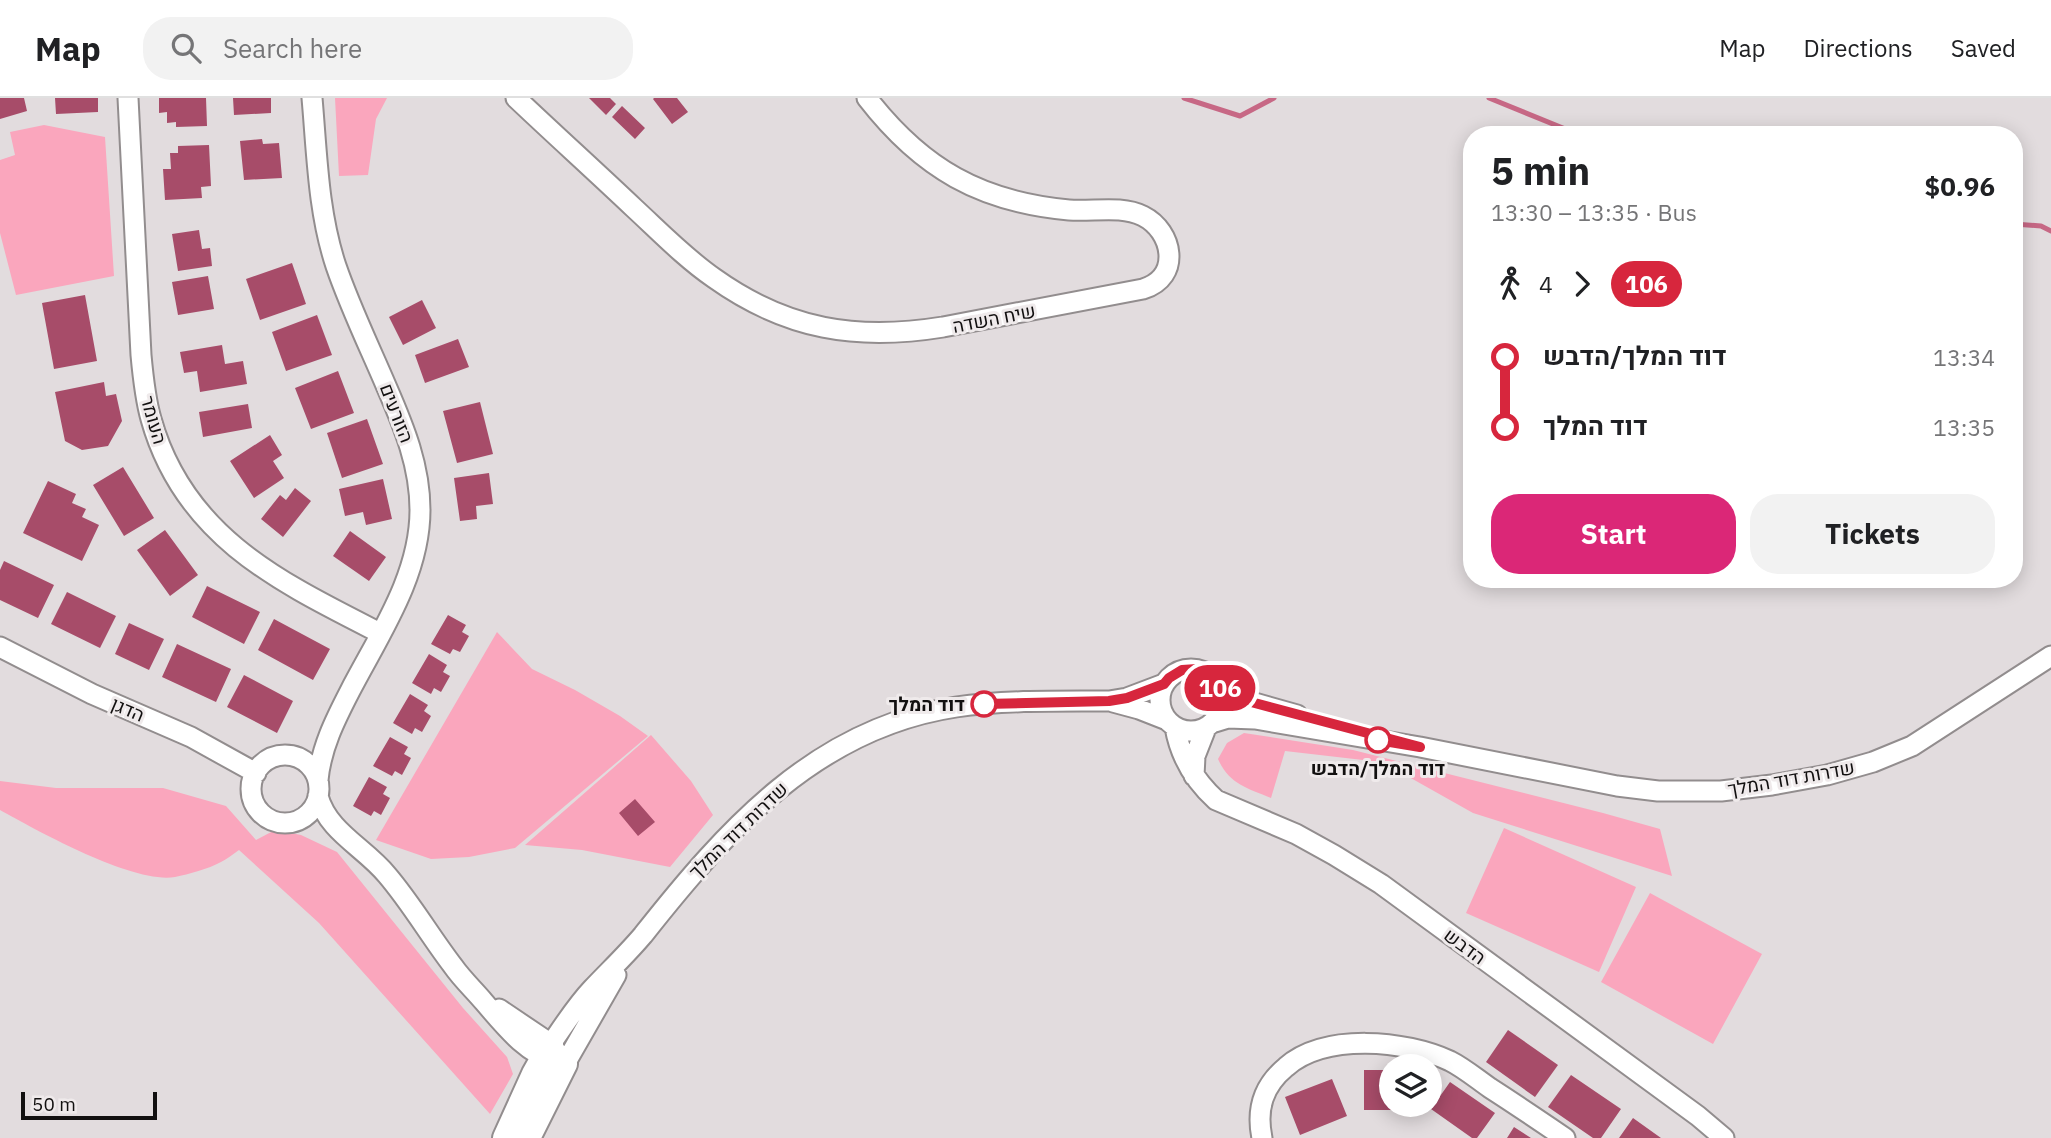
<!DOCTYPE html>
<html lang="en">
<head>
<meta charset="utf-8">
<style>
  :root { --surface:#fff; --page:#f2f2f2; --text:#202124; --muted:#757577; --line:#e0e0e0; --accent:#db2777 }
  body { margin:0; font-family:"IBM Plex Sans",Heebo,sans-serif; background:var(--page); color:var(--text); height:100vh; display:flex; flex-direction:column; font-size:26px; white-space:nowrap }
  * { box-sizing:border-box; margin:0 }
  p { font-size:23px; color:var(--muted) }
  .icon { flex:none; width:38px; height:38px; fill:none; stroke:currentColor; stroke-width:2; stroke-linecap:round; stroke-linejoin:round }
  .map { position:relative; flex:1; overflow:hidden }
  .details { position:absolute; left:1463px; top:28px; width:560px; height:462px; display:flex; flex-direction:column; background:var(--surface); border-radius:28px; box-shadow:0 4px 18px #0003 }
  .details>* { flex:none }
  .badge { padding:0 14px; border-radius:23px; font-size:24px; line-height:46px }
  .controls { position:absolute; left:1379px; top:956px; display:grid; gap:14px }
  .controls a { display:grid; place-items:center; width:63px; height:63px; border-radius:50%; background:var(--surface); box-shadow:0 4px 18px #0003; font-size:35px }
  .scale { position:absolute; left:21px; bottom:18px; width:136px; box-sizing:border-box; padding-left:7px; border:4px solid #121010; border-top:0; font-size:19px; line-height:24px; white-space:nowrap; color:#121010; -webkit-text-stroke:5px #efeaeb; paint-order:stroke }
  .map>.badge { position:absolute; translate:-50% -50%; box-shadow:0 0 0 4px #fff }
  .legs { display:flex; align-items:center; gap:10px; height:77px; padding:0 28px; font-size:23px }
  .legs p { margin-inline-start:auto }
  .overview { display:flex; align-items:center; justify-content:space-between; height:119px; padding:0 28px }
  h1 { font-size:38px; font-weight:700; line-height:52px }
  .button { display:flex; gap:14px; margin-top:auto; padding:14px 28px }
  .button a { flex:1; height:80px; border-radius:28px; background:var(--accent); color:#fff; font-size:28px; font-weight:700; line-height:80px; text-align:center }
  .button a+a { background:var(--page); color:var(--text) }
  ul { padding:0 28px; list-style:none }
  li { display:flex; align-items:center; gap:24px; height:70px; font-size:26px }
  li i { display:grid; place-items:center; width:10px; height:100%; margin:0 9px; background:currentColor }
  li i::after { content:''; width:18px; height:18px; margin:-9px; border:5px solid; border-radius:50%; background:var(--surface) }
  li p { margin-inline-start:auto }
  li:first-child i { background:linear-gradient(#0000 50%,currentColor 0) }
  li:last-child i { background:linear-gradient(currentColor 50%,#0000 0) }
  header { display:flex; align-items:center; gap:42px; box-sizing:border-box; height:98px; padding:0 35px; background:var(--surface); border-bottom:2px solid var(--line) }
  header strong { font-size:33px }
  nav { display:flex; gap:38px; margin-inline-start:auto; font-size:24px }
  .search { width:490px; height:63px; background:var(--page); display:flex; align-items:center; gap:18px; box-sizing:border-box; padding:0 24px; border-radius:28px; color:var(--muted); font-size:26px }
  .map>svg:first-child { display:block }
</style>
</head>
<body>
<header>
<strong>Map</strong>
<div class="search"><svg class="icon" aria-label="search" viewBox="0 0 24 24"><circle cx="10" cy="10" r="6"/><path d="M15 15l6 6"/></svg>Search here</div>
<nav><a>Map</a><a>Directions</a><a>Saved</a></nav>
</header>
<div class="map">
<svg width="2051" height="1040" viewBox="0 0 2051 1040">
  <rect width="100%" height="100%" fill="#e2dcde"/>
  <path fill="#faa6bd" d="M335,0H387L376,21L368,77L339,78Z
    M44,27L105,39L114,178L16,197L0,135V62L15,57L10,34Z
    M497,534L532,571L575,592L620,618L648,638L515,750L469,759L431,761L376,742Z
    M1244,635L1353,652L1603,715L1660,731L1672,778L1473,715L1409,679L1363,662L1285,653L1271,700C1247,690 1229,686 1218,661L1227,645Z
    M651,637L691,683L713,717L670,769L582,752L525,747Z
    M0,683L56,690H163L226,708L256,742L275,732L301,737L337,754L463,910L507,959L513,976L490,1016L319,825L239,752C233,756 227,761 221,764C208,771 189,776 175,779C133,786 38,733 0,712Z
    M1504,730L1636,789L1599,874L1466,815Z
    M1650,795L1762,856L1713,946L1601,884Z"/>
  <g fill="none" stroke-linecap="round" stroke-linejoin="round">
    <path stroke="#c76885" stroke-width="5" d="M1184,0L1240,18L1274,0
      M1489,0L1580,37
      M2014,126L2041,128L2051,133"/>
  </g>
  <path fill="#a74c69" d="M0,0H24L27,13L0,21Z
    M55,0H98V14L56,16Z
    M159,0H206L207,28L176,29V24L167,25V14L159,15Z
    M233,0H271V15L234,17Z
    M589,0H610L616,6L606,17Z
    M654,0H677L688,14L672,26L653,1Z
    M622,8L645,30L635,41L612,19Z
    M262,41L263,46L279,45L282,80L244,82L240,43Z
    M209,47L211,88L201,89L202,100L165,102L163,71H171L170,55H178V48Z
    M199,132L202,151L210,150L212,168L178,173L172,136Z
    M292,165L306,206L260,222L246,181Z
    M208,178L214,211L178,217L172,184Z
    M85,197L97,263L54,271L42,205Z
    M422,202L436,230L403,247L389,219Z
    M317,217L332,257L286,273L272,234Z
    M458,241L469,269L425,285L415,257Z
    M222,247L225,266L243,263L247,286L200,294L197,273L184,275L180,254Z
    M338,273L354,315L311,331L295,290Z
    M104,284L106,298L116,296L122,323L108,348L82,352L65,343L55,294Z
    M480,304L493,356L457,365L443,313Z
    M248,306L252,330L203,339L199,314Z
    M367,321L383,366L342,380L327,335Z
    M270,337L282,357L273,363L284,380L254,400L230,363Z
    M123,369L154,420L124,438L93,387Z
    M489,375L493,406L476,408L477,421L460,423L454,380Z
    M383,381L392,421L366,427L363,414L345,418L339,391Z
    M48,383L76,396L72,405L86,411L82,419L99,427L82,463L23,435Z
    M295,390L311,403L283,439L261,421L280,397L286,402Z
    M165,432L198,477L170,498L137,452Z
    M350,433L386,459L369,483L333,458Z
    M4,463L54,487L38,520L0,502V472Z
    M207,488L260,514L244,546L192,519Z
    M67,494L116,518L100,550L51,526Z
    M448,517L466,527L462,534L469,538L460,554L453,551L450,556L431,546Z
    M274,521L330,551L313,582L258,552Z
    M129,525L164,541L149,572L115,556Z
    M177,546L231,571L216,604L162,579Z
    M429,556L447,567L443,574L450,578L441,594L434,590L431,596L412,585Z
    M244,577L293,603L277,635L227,609Z
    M410,596L428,607L424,613L431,618L422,634L415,630L412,636L393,625Z
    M390,639L408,649L404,656L411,660L402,677L395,673L392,678L373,668Z
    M369,679L387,689L383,696L390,700L381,717L374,713L371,718L353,708Z
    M635,701L655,724L638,738L619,715Z
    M1508,932L1558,967L1535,999L1486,964Z
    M1364,972H1391V1006H1419V1012H1364Z
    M1571,977L1621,1011L1601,1040H1593L1548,1009Z
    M1332,981L1347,1018L1300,1037L1285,999Z
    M1450,984L1495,1015L1477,1040H1472L1431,1011Z
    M1633,1020L1661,1040H1619Z
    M1514,1029L1531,1040H1507Z"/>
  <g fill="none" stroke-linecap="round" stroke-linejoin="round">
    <defs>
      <path id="minor" d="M128,0L141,257C143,279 145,300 151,321C184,439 280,484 380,535
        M312,0C317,56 318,114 336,168C350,209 370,250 387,290C404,329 420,368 420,412C420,478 379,537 350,593C335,622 321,650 318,682
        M516,0C555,37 595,73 634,110C660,134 685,160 714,180C787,232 857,243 943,229L1143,191C1182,179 1173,133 1143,118C1121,107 1093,114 1069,112C981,104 922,71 867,0
        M0,549L92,596L191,639L256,675
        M1160 602a31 31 0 1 1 62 0a31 31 0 1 1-62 0Z
        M1221,591L1251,604L1297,617
        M1113,604L1139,611L1167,622
        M1215,624L1228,620L1255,621L1420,649L1617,688L1658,693H1721L1772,687L1827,677L1873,664L1912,648L2051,558
        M1175,629C1180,658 1194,682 1216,702L1296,736L1334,757L1381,786L1698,1018L1724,1040
        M251 691a34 34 0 1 1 68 0a34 34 0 1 1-68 0Z
        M1194,678L1195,658L1206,630
        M318,698C328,734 364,749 387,777C411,805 430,838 453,868C462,881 474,892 484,904C504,927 526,956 557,964
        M499,911L551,946L558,956
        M551,946C564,927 576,908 592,891C609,873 627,856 643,837C726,732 816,630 956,609C1006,602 1058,603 1109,603L1127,600L1164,586
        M565,966L616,877
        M1262,1040C1256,1011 1263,988 1286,969C1325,935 1405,942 1450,963C1464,970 1477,981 1490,990C1515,1006 1540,1023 1565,1040"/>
      <path id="major" d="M505,1040L534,976L551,946
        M528,1040L565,966"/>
    </defs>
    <use href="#minor" stroke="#928d8e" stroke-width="23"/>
    <use href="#major" stroke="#928d8e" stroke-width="28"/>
    <use href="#minor" stroke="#fff" stroke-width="19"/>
    <use href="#major" stroke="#fff" stroke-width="24"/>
  </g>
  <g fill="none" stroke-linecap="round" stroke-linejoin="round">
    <defs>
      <path id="line-1" d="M984,606L1109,603L1127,600L1164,586L1169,580L1182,572L1197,571L1211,578L1220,591L1251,604L1420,649L1378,642"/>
    </defs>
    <use href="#line-1" stroke="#fff" stroke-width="16"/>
    <use href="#line-1" stroke="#d7263d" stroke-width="10"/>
  </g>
  <g fill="#fff" stroke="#d7263d" stroke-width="3.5">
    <circle cx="984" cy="606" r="12"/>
    <circle cx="1378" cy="642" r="12"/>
  </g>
  <g text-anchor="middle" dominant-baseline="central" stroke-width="6" stroke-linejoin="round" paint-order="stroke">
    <g font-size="19" fill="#121010" stroke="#efeaeb">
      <text transform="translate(994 220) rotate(-11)">שיח השדה</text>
      <text transform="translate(397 315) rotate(69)">הזורעים</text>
      <text transform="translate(154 322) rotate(74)">העומר</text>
      <text transform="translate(128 611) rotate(23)">הדגן</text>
      <text transform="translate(1791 680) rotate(-10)">שדרות דוד המלך</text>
      <text transform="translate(738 732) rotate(-44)">שדרות דוד המלך</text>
      <text transform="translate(1465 848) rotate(36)">הדבש</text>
    </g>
    <g font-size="19" font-weight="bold" fill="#121010" stroke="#efeaeb" text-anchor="end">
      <text x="965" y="606">דוד המלך</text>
      <text x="1378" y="670" text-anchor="middle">דוד המלך/הדבש</text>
    </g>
  </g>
</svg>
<div class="controls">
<a><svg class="icon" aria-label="layers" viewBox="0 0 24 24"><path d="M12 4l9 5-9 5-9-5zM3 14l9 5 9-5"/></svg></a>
</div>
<div class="scale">50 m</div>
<b class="badge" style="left:1220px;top:590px;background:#d7263d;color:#fff">106</b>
<section class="details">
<div class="overview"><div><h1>5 min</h1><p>13:30 – 13:35 · Bus</p></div><b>$0.96</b></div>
<div class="legs"><svg class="icon" aria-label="walk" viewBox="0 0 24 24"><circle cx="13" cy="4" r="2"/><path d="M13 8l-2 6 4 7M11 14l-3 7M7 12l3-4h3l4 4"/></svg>4<svg class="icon" aria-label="forward" viewBox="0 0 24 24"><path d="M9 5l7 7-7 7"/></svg><b class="badge" style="background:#d7263d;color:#fff">106</b></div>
<ul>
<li><i style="color:#d7263d"></i><b>דוד המלך/הדבש</b><p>13:34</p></li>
<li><i style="color:#d7263d"></i><b>דוד המלך</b><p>13:35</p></li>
</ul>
<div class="button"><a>Start</a><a>Tickets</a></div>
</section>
</div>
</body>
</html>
